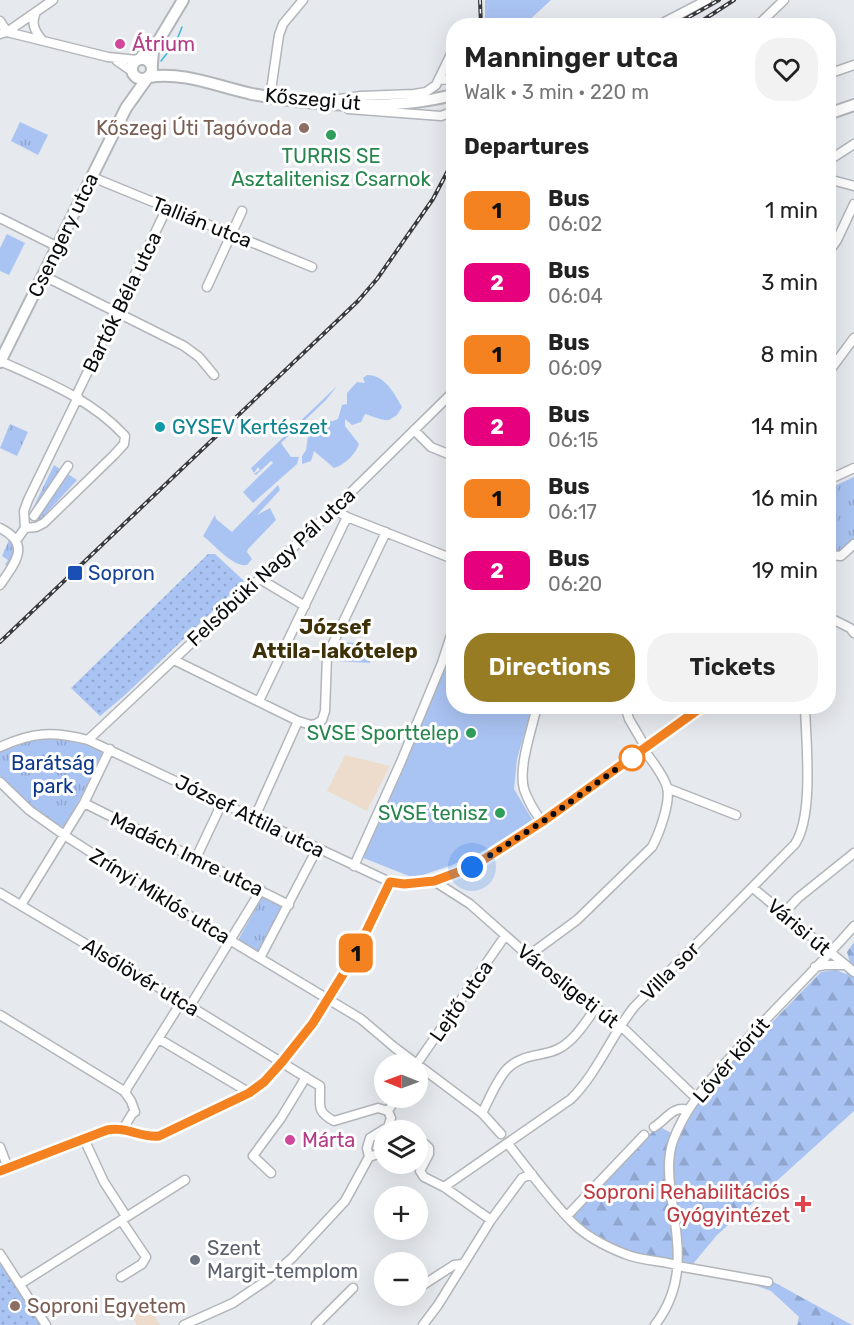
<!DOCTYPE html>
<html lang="en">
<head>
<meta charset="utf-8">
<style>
  :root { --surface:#fff; --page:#f2f2f2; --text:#222; --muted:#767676; --accent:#987c24 }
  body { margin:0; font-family:Rubik,sans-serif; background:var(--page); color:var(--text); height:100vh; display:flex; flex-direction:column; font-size:22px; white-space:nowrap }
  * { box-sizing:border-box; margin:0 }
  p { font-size:20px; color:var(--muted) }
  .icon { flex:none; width:33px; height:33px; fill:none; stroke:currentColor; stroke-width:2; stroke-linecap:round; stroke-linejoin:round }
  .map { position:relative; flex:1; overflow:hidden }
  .sheet { position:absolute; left:446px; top:18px; width:390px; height:696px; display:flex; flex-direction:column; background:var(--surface); border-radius:24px; box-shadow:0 6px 24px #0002 }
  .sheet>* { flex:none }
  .badge { padding:0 12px; border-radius:9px; font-size:21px; line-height:39px }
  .needle { width:39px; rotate:271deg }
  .buttons { position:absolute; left:374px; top:1054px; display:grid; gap:12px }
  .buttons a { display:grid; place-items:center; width:54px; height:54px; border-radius:50%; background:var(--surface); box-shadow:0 6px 24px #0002; font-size:30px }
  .you { position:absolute; width:30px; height:30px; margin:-15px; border:4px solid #fff; border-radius:50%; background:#1a73e8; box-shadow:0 0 0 9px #1a73e833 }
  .map>.badge { position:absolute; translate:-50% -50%; box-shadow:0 0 0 3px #fff }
  h2 { padding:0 18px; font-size:22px; line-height:54px }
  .round { display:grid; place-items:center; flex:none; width:63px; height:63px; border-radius:24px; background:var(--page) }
  .summary { display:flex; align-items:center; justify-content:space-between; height:102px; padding:0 18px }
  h1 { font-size:28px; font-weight:600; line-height:45px }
  .cta { display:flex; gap:12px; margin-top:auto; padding:12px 18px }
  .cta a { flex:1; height:69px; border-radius:24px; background:var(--accent); color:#fff; font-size:24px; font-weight:600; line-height:69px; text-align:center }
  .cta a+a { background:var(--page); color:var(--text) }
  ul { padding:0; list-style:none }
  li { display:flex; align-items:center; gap:18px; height:72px; padding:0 18px }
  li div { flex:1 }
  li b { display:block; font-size:22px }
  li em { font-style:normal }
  li .badge { min-width:66px; font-weight:700; text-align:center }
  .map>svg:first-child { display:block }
</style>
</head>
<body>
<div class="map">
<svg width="854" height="1325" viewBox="0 0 854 1325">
  <defs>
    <pattern id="forest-firs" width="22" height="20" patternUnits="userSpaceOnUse" patternTransform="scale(1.5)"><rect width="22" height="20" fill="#a9c3f2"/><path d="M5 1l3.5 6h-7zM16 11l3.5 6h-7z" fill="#90a6ce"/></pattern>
    <pattern id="park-tufts" width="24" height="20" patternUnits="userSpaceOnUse" patternTransform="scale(1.5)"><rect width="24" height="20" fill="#a9c3f2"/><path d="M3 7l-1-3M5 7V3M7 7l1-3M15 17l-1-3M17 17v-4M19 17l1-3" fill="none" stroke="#90a6ce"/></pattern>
    <pattern id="garden-dots" width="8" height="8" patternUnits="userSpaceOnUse" patternTransform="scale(1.5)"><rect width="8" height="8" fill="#a9c3f2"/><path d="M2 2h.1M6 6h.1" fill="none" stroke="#90a6ce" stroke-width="1.8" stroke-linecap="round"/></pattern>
  </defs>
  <rect width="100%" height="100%" fill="#e6e9ee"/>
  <path fill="#eddccb" d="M345,755L390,766L367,811L327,791Z
    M145,1299V1300L160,1325H137L127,1308Z"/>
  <path fill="#a9c3f2" d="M485,0H551L524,25L485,26Z
    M7,234L25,243L9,275L0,271V248Z
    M367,375C385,375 394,393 402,407L397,415L389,420C383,421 372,416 365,414L361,422L352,425L345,419V426L359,444C356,454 344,465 334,468L314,451L311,461L302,464V456L306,450L309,430C321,419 328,424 338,419L342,405L347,404V393L357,382L365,383L363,378Z
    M337,386L326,400L281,443L291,457H299L297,464L253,503L243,492L273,463L271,461L256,475L254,474L260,470L258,467L254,473L251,468Z
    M278,485L280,490L257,515L270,508L276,520L248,549L247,552L252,559L247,565C232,567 215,545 203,536L215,515L216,519L232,532Z
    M453,639V706L532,707L517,759L514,789L533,821L490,848L452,865L414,878L361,857L405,764Z"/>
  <path fill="url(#forest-firs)" d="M854,942V1111L717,1235L692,1265L770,1280L852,1325H797L799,1317L771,1291L752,1284L753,1278L633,1256L596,1237L569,1217L658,1126L679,1137L705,1091L821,972L836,970L846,974L851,966L847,952Z"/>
  <path fill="url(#park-tufts)" d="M20,122L48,135L38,155L11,141Z
    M10,424L28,432L17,456L0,448Z
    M54,465L77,480L40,520L28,518Z
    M854,477V548L839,553L828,554V489Z
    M9,540L12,542L16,551L7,565H5L8,560L2,556Z
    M341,642L373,644L370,663L337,661Z
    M48,737L78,741L102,752L101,761L64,827C46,824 14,789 0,776V752L19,743Z
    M263,896L284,907L258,952L238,940Z"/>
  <path fill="url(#garden-dots)" d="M208,554H215L244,581L125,695L100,716L71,688Z
    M0,1261L43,1325H0Z"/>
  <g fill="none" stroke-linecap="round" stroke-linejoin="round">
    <path stroke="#3ab9da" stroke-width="1.5" d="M161,61L176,42L182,27"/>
    <defs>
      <path id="minor" d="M36,12C31,23 34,30 42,40
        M0,21L7,32
        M657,26L707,0
        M757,26L784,0
        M7,32L108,57L137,60
        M0,34L7,32L53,0
        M117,61L133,72
        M828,74L854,65
        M439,80L448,79L453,86
        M270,97L279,35L283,24L303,0
        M325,101L361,96L414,94L426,92L436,85L453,50
        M348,109L441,116L449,113L453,109
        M828,161L854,144
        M92,177L312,267
        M828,179L854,186
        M0,218L58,247
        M828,253L837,240L854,204
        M44,276L184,346L199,357L214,375
        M207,287L242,211
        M0,361C45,381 91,399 125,436L124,444L114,455L44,523L36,527L25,528
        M828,373L854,338
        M76,396L167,208
        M414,430L431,447L453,456
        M828,480L854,468
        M334,509L347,517L453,559
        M34,516L68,466
        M0,528C32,544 15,563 0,585
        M18,538L25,528L24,511L28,500L78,397
        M828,555L841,556L854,544
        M260,579L305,606
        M828,617L850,628L854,633
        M174,660L298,721
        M259,701L347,517
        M537,706C532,729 518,767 524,789C528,802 535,812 542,822
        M625,706L629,719L646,748
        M88,740L334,509L453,392
        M0,747C33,732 53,731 88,740L390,882L404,884L434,881L472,867L542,822L703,706
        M0,782L29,810L67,837L185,913L361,1019L394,1047L482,1113L501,1134
        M667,788L736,815
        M84,803L289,905
        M254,819L298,721L311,725L316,724L322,720L325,711L327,656L386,532
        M196,858L222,803
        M354,866L400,764L442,663L453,629
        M434,881L470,904L550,975L620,1025L696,1098
        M753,888L854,972
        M0,893L180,1000L320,1086C321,1105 315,1111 334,1121L378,1108L388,1111L391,1118L388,1127L370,1138L367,1148L369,1157L384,1152
        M21,905L84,803L110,749
        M783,914L798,898L854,853
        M528,956L577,920L652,847C659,834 671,802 667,787C663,774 652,761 644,750
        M260,958L317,849
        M815,967L825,965H845
        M190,1006L261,890
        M0,1015L124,1091L131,1101L135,1112L132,1114L123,1129
        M159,1039L250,1093
        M416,1065L505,936
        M126,1093L127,1088L182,1001
        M388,1111L396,1098
        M482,1113C489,1100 496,1081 507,1069C523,1053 542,1057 558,1049C574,1041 585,1023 595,1009
        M654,1127C666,1120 673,1105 688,1110
        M84,1139L104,1182L126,1216
        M417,1143L425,1144L429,1148V1154L420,1171L424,1177L444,1187L491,1220
        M508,1144C529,1170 549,1199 573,1223C587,1237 607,1247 625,1254C644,1262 665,1260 683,1267L768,1282
        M0,1147L8,1168
        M0,1171L107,1130C127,1126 140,1139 159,1136L250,1093L264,1082L282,1062L313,1023L355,955L390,882
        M271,1173L253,1156L281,1118L306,1077
        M444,1187L571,1099C598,1072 611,1036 634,1007L795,844C814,815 806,743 805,706
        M567,1216L644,1135
        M121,1220L146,1257L142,1264L121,1277
        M0,1254L46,1325
        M20,1284L185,1180
        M417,1289L454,1265L462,1264
        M400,1300L405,1296
        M184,1325L233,1303L267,1280L292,1258L345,1201L369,1157
        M316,1325L353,1288
        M423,1325L438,1305L491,1220L522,1178L532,1174
        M655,1325C687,1283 678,1243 671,1194C669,1176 667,1158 673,1141C685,1108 707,1084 729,1059C770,1013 814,972 854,926"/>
      <path id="major" d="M132 69a10 10 0 1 1 20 0a10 10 0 1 1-20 0Z
        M140,59L151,44
        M152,64L153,50L183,0
        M149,77C183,71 219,87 252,94C315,106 391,111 453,95
        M828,114L854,105
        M0,362L126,108L148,77"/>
    </defs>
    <use href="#minor" stroke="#b2b5ba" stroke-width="11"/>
    <use href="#major" stroke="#b2b5ba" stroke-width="14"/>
    <use href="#minor" stroke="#fff" stroke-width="8"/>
    <use href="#major" stroke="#fff" stroke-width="10"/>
    <defs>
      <path id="rail" d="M480,0L481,26
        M673,26L719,0
        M694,26L734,0
        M0,642L358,301L377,279L433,199L453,161"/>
    </defs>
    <use href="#rail" stroke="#393a3d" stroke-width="4"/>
    <use href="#rail" stroke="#fff" stroke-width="1.5" stroke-dasharray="4.5" stroke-linecap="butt"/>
  </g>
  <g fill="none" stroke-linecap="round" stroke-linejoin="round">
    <defs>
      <path id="line" d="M0,1171L107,1130C127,1126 140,1138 159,1136L249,1093L264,1082L282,1062L313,1023L355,955L390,882L404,884L434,881L472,867L542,822L703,706"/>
    </defs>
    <use href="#line" stroke="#fff" stroke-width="14"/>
    <use href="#line" stroke="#f58220" stroke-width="9"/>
    <path stroke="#0b0c0e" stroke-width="6" stroke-dasharray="0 10.8" d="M472,867L542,822L632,758"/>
  </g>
  <g fill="#d1479c" stroke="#fff" stroke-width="2">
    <circle cx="120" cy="44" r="6"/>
    <circle cx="290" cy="1140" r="6"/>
  </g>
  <g fill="#8d6e63" stroke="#fff" stroke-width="2">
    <circle cx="304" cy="128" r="6"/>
    <circle cx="15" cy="1306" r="6"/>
  </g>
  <g fill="#2e9e5b" stroke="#fff" stroke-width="2">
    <circle cx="331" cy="135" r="6"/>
    <circle cx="471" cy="733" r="6"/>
    <circle cx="500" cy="813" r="6"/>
  </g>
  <circle fill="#0f9aa8" stroke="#fff" stroke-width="2" cx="160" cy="427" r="6"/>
  <rect fill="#1a4fb4" stroke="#fff" stroke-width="2" x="67" y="565" width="16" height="16" rx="3"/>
  <circle fill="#fff" stroke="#f58220" stroke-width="3" cx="632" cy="758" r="12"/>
  <path fill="#e0444e" stroke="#fff" stroke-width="2" d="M800 1195h6v6h6v6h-6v6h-6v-6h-6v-6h6z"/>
  <circle fill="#6b7280" stroke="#fff" stroke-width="2" cx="195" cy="1260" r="6"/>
  <g text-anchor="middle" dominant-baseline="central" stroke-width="6" stroke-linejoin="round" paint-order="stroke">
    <g font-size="20" fill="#b23c85" stroke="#fff" text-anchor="start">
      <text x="132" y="44">Átrium</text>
      <text x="302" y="1140">Márta</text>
    </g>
    <g font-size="20" fill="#0b0c0e" stroke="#fff">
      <text transform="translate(313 99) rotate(5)">Kőszegi út</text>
      <text transform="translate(202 222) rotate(22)">Tallián utca</text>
      <text transform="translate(63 235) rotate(-64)">Csengery utca</text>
      <text transform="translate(122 302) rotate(-64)">Bartók Béla utca</text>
      <text transform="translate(271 567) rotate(-43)">Felsőbüki Nagy Pál utca</text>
      <text transform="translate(250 816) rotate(26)">József Attila utca</text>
      <text transform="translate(187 854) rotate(26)">Madách Imre utca</text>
      <text transform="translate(160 896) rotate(32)">Zrínyi Miklós utca</text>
      <text transform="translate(799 927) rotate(40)">Várisi út</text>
      <text transform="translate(670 971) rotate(-45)">Villa sor</text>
      <text transform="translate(141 977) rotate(31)">Alsólövér utca</text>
      <text transform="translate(568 986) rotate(38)">Városligeti út</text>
      <text transform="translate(461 1001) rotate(-55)">Lejtő utca</text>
      <text transform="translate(731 1060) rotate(-49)">Lővér körút</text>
    </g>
    <g font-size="20" fill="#785e54" stroke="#fff" text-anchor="end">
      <text x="292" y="128">Kőszegi Úti Tagóvoda</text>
      <text x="27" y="1306" text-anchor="start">Soproni Egyetem</text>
    </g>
    <g font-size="20" fill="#27864d" stroke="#fff" text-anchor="end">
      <text x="331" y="156" text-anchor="middle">TURRIS SE<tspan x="331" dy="23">Asztalitenisz Csarnok</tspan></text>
      <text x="459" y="733">SVSE Sporttelep</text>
      <text x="488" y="813">SVSE tenisz</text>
    </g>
    <g font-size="20" fill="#0d838f" stroke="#fff" text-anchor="start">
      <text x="172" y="427">GYSEV Kertészet</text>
    </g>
    <g font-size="20" fill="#164399" stroke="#fff" text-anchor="start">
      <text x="88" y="573">Sopron</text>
    </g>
    <g font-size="20" fill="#0d388c" stroke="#fff">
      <text x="53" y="763">Barátság<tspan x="53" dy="23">park</tspan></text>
    </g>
    <g font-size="20" fill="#be3a42" stroke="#fff" text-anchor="end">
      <text x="790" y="1192">Soproni Rehabilitációs<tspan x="790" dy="23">Gyógyintézet</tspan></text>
    </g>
    <g font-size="20" fill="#5b616d" stroke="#fff" text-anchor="start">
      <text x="207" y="1248">Szent<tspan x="207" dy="23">Margit-templom</tspan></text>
    </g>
    <g font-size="21" font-weight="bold" fill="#3f3107" stroke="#fff">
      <text x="335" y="626">József<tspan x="335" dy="24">Attila-lakótelep</tspan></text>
    </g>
  </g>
</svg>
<div class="buttons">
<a><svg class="needle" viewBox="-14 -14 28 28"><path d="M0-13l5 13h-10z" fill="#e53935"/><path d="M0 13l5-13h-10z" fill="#767676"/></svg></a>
<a><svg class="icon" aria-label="layers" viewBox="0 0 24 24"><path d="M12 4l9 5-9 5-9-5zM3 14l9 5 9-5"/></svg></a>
<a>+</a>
<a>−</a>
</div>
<div class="you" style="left:472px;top:867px"></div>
<b class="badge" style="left:356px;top:953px;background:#f58220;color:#111">1</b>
<section class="sheet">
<div class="summary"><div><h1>Manninger utca</h1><p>Walk · 3 min · 220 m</p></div><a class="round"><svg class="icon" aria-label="heart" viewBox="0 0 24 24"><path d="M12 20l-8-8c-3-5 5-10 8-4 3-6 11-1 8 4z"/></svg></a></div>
<h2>Departures</h2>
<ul>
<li><span class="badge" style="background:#f58220;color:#111">1</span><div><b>Bus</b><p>06:02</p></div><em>1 min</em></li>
<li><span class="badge" style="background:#e6007e;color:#fff">2</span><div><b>Bus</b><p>06:04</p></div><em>3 min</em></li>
<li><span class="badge" style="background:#f58220;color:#111">1</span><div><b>Bus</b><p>06:09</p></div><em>8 min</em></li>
<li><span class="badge" style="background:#e6007e;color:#fff">2</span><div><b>Bus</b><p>06:15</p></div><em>14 min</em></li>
<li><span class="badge" style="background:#f58220;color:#111">1</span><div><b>Bus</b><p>06:17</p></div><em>16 min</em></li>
<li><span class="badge" style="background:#e6007e;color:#fff">2</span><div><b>Bus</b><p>06:20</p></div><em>19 min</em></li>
</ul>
<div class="cta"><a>Directions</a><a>Tickets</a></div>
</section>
</div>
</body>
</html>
